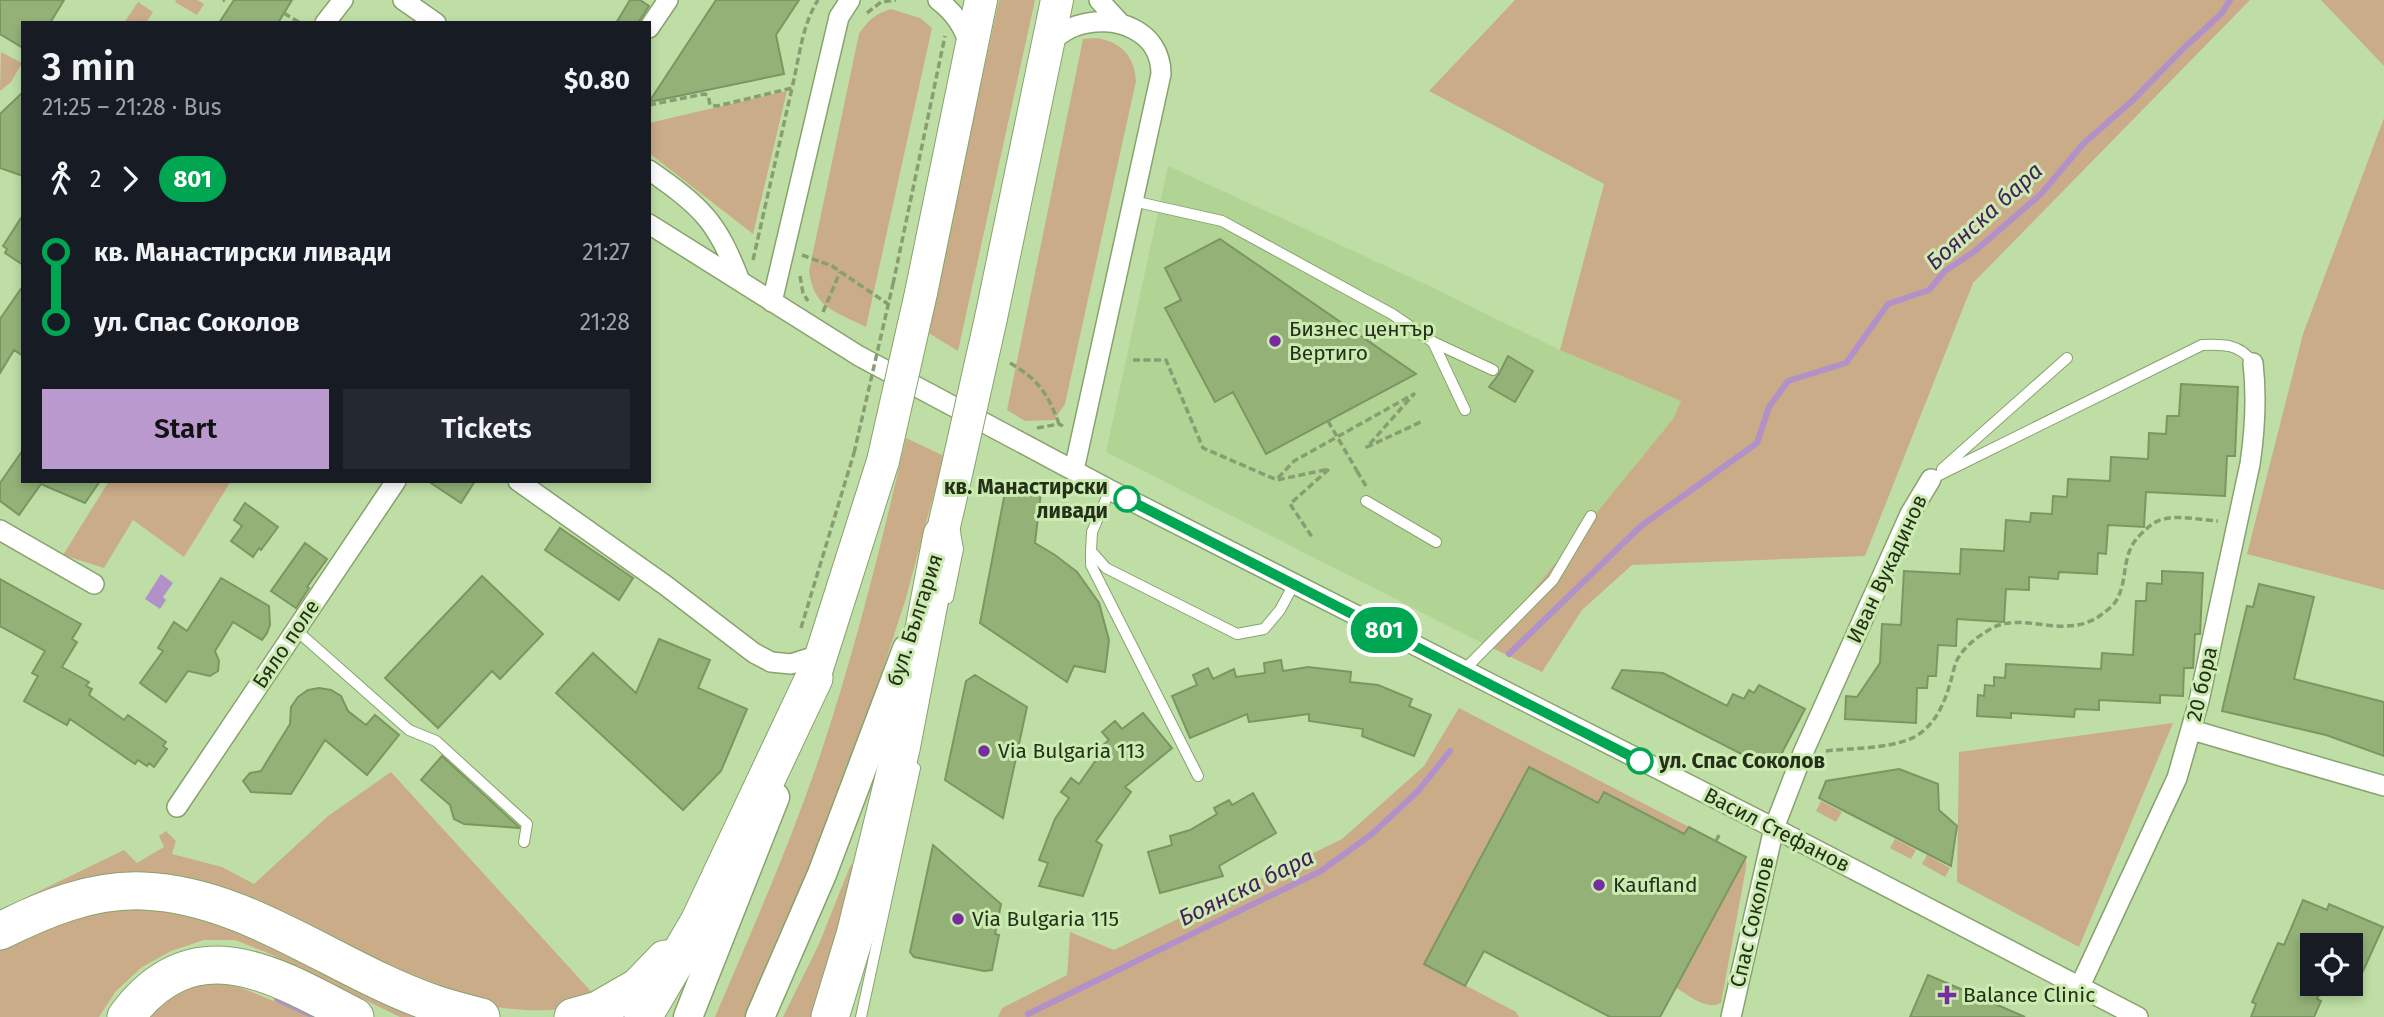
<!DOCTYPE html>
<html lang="en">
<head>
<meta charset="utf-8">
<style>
  :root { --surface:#171b24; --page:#242831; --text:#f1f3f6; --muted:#9ea1a6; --accent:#ba99cf }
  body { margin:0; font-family:"Fira Sans",sans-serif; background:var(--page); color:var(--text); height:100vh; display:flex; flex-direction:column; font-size:26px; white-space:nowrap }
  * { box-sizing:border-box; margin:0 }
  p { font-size:23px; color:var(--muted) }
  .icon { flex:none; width:38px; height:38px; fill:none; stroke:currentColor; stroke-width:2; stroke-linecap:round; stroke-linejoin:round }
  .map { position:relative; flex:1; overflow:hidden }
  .details { position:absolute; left:21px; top:21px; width:630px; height:462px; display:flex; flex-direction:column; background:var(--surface); border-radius:0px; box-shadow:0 4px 10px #0003 }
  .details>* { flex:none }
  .badge { padding:0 14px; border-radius:23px; font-size:24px; line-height:46px }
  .controls { position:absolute; left:2300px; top:933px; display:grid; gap:14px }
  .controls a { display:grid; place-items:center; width:63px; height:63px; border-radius:0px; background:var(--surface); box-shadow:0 4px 10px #0003; font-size:35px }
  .map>.badge { position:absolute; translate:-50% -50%; box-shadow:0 0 0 4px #fff }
  .legs { display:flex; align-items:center; gap:10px; height:77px; padding:0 21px; font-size:23px }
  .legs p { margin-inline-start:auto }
  .head { display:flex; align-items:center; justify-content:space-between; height:119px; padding:0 21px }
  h1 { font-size:38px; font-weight:600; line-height:52px }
  .action { display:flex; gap:14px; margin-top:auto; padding:14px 21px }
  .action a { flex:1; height:80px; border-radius:0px; background:var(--accent); color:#111; font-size:28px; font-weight:600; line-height:80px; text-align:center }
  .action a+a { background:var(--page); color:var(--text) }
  ul { padding:0 21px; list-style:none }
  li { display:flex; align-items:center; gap:24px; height:70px; font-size:26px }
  li i { display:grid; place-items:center; width:10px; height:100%; margin:0 9px; background:currentColor }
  li i::after { content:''; width:18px; height:18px; margin:-9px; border:5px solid; border-radius:50%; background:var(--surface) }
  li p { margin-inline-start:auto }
  li:first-child i { background:linear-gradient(#0000 50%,currentColor 0) }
  li:last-child i { background:linear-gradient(currentColor 50%,#0000 0) }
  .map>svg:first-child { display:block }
</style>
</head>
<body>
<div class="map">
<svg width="2384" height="1017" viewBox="0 0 2384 1017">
  <rect width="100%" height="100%" fill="#bfdea5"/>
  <path fill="#b1d393" d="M1168,166L1425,284L1560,350L1681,401L1673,419L1488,646L1106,452Z"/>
  <path fill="#cbac89" d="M176,0H197L204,4L197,15L175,2Z
    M999,0H1035L958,351L927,332Z
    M1515,0H2250L1973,283L1865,556L1632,565L1582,610L1542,672L1488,646L1673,419L1681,401L1560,350L1604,184L1429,91Z
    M2321,0H2384V66Z
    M138,2L153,12L146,23H124Z
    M891,9L920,18L932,28L866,327C835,311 814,309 809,271L859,34C868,20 875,14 891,9Z
    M1096,38C1121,42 1134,55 1136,81L1065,404L1054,420L1025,421L1007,410L1083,39Z
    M1,52L22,63L11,82L0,91Z
    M787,91L753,234L649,153V123Z
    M2384,118V590L2247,554L2303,334Z
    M906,438L944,456L906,598L874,697L804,884L746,1017H715C755,923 797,829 828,731C859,635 883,537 906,438Z
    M109,481H231L184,557L133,520L104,568L63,555Z
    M1459,708L1689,827L1684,834L1604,792L1598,803L1528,768L1425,964L1516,1012L1519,1017H998L1002,1008L1067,975L1070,932L1114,950L1342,839L1424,766Z
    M2173,723L2079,947L1957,882L1959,752Z
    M391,772L598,999C557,1017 509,1010 467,1002L197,885L0,918V910L124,850L137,863L164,847L159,836L166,831L176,841L172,854L222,867L254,884L328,816Z
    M1821,801L1842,812L1836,822L1816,811Z
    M1895,839L1916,850L1911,859L1890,848Z
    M1927,855L1950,868L1945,877L1922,864Z
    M1746,857V868L1721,1003C1706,1011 1689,995 1676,988Z
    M851,864L857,873L815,1017H783L819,944Z
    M113,907L195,909L436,1017H400L268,953L235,940H204L171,951L142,967L116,991L99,1017H0V950L81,914Z
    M229,983L306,1014L311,1017H151C162,1003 178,988 195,984C205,981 219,983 229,983Z"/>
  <path fill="#b191c8" d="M161,574L173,583L163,597L166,600L160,609L145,599Z"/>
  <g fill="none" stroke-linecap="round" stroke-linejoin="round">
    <path stroke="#b191c8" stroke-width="6" d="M1509,654L1641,526L1757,443L1769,407L1788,381L1846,363L1888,304L1929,290L1945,271L1975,251L2041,194L2083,144L2133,100L2185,47L2222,13L2230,0
      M277,999L316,1017
      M1028,1014L1321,871L1372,834L1418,791L1450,751"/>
  </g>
  <path fill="#94b278" stroke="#7b9761" stroke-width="2" d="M0,0H64L50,23H23V48L0,34Z
    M234,0H292L278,23H219Z
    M630,0H640L649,6L638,23H616Z
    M716,0H799L776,35L784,74L649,102Z
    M23,92V176L0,168V114Z
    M23,215V265L5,253L7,249L3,246Z
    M1220,239L1416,374L1266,454L1233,392L1215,402L1165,308L1181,300L1165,268Z
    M23,286V356L14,350L0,373V319Z
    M1508,356L1533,371L1515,402L1489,387L1499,374Z
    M2181,384L2238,387L2235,456H2227L2225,496L2146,492L2144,527L2108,525L2106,554L2098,553L2097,574L2059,572L2058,579L2029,577V590L2006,589L2004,622L1957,619L1956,646L1938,645L1936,676H1928L1927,688H1917L1916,723L1845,719L1846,696L1857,697L1880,663L1882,624L1901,625L1904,571L1960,574L1961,549L2004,551L2006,520L2030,522L2031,513L2052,514L2053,496L2067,497L2068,479L2110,481L2111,457L2148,459L2149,433L2166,434L2167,416H2179Z
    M23,450V481H100L85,503L41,484L19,515L0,501V483Z
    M428,481H475L461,503Z
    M1006,487L1041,492L1035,543L1055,555L1077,572L1099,603L1109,640L1105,672L1074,666L1067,682L980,623Z
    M245,503L278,527L261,550L259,548L253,557L231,541L242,526L234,520Z
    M560,528L633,578L619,600L545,550Z
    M305,543L327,559L307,587L309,588L296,608L271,591Z
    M2162,571L2203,573L2200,634H2195L2193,668H2184L2183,696L2160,695V703L2099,700V710L2075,709L2074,717L2011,713V718L1977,716L1978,695L1984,696L1985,685L1994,686V677L2005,678L2006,664L2101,669L2102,653L2133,655L2136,601H2146L2147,583L2162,584Z
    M482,576L543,634L500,679L492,671L438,728L385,678Z
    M221,578L269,606L270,625L267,633L262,640L233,622L215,651L219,661L218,671L210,676L188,671L166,702L140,683L163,651L158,648L174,622L187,631Z
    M0,579L81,624L72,639L77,642L62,667L89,682L86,686L92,689L89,695L124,720L128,715L166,742L163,746L167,749L154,767L149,763L147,766L138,760L135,764L70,719L67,725L24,701L38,676L32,673L45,651L0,626Z
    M2259,584L2314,597L2294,679L2384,702V756L2326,735L2222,711L2247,606L2253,607Z
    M659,639L710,660L698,688L747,709L721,771L683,810L556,693L593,653L636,693Z
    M1281,660L1283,671L1308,667L1351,672L1350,682L1378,685L1412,699L1409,706L1431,715L1414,756L1362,736L1363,729L1309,721V714L1249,722L1247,714L1190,738L1172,696L1197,685L1193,675L1208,668L1213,679L1234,669L1236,677L1265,673L1264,663Z
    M1622,670L1663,673L1727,706L1733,694L1744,699L1749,690L1754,693L1759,685L1805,709L1773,770L1612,688Z
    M975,675L1027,707L1003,818L945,780L966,681Z
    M319,688L331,690L341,696L348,711L366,725L375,715L399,735L367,775L325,740L291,794L251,792L243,781L250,773L261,771L290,724L291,707L298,697L308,690Z
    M1143,713L1172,748L1125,787L1131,792L1096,841L1102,845L1083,896L1039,886L1048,863L1039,860L1055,819L1069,798L1061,792L1071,778L1079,784L1096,760L1091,755L1109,740L1102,732L1115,721L1122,729Z
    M442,756L519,827V828L464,824L454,819L450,805L421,780Z
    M1529,767L1598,803L1604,792L1684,834L1689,827L1746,857L1660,1017H1610L1484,951L1465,986L1424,964Z
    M1899,769L1938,784L1939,810L1957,826L1951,866L1819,798L1826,781Z
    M1253,793L1276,833L1219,866L1223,876L1160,893L1148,852L1172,845L1170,836L1190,830L1217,814L1214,808L1229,800L1232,805Z
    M933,845L1001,904L995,934L999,935L992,970L984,971L914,957L910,952Z
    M2303,900L2327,910L2329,904L2383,927L2363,971L2350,966V945H2312V984H2324L2317,999L2321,1001L2314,1017H2251L2256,1004L2252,1002L2278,943L2284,945Z
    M1928,975L1963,990L2025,1017H1910Z"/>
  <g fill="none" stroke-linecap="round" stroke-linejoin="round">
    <defs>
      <path id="lane" d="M1133,201L1222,221L1392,314L1433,342L1465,410
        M1433,342L1493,370
        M1942,469L2067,358
        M1931,479L2202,345C2223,344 2241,344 2253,363
        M1110,490L1092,532L1091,551L1106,568L1237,634L1264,629L1280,610L1294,584
        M1366,501L1436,542
        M1091,551V565L1198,776
        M948,598L958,549L956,538
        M296,630L409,730L436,741L527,824L524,842
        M1464,670L1553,580L1591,516
        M861,1017L915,768"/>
      <path id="street" d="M403,0L436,23
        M938,0C955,13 964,27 970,47
        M1099,0L1120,23
        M325,23L343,0
        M649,28L668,0
        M1048,44C1057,37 1065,29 1076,26C1114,13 1161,30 1161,74L1074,470
        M649,170C702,207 717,221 740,281
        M649,224L859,356L1110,490L1774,828L2138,1017
        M772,302L839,17L850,0
        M518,481L665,585L754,653L771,662L791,664L822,654
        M0,530L94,584
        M2192,730L2384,786
        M177,807L396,481
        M2080,986L2177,778L2199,701L2250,464C2255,430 2257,398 2253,363
        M1731,1017L1774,828L1803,753L1910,514L1931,479"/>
      <path id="secondary" d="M688,1017L775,797
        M760,1017L822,874L907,649"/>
      <path id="primary" d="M921,293L981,0
        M991,318L1057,0
        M942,535L954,483
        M814,678L883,461"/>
      <path id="highway" d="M0,931C44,909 92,889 143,891C248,895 337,971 435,1004C450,1009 466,1013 481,1017
        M126,1017C194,925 275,975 355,1017
        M573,1017L598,1010L638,987L665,959
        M643,1017L699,922L814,678
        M830,1017L855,935L901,749L942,535"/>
    </defs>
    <use href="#lane" stroke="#86a36c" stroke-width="12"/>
    <use href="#street" stroke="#86a36c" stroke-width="22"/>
    <use href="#secondary" stroke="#86a36c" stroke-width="31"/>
    <use href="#primary" stroke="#86a36c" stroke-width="34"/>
    <use href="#highway" stroke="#86a36c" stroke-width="39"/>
    <path stroke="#869e71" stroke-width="3.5" stroke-dasharray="7 3.5" stroke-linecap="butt" d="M223,0L225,1
      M284,13L300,23
      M867,13L881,2L896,0
      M649,105L704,94L708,95L710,105L717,106L792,88C799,59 802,25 818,0
      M802,255L832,266L888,304
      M753,260L792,88
      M800,276L803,293L808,301
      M893,284L945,36
      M823,312L840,272
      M1133,360H1166L1203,448L1277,480L1329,469L1290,504L1312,537
      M1010,363C1038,379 1048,394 1059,424
      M1037,428L1059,424L1063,426
      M1357,471L1366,486
      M1278,478L1294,461L1414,394L1367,447L1423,421
      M801,628L854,453
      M1826,751C1852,748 1885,749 1910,739C1934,729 1945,703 1951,680C1953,674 1954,666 1957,660C1965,645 1979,636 1992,628C2024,611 2065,641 2101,615C2106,611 2113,606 2116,601C2130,577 2119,554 2142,533C2149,526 2155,521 2164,519C2180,515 2201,520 2218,521
      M1716,841L1719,835"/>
    <use href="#lane" stroke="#fff" stroke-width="10"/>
    <use href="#street" stroke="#fff" stroke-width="19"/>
    <use href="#secondary" stroke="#fff" stroke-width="28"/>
    <use href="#primary" stroke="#fff" stroke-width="32"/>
    <use href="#highway" stroke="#fff" stroke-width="37"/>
    <defs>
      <path id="primary-bridge" d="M883,461L921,293
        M954,483L991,318"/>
    </defs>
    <use href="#primary-bridge" stroke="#86a36c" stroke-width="34" stroke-linecap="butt"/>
    <path stroke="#869e71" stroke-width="3.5" stroke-dasharray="7 3.5" stroke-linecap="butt" d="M1328,421L1357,471
      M854,453L893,284"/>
    <use href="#primary-bridge" stroke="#fff" stroke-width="32"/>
  </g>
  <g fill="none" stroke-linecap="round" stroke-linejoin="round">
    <defs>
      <path id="line-1" d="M1127,499L1640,761"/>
    </defs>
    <use href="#line-1" stroke="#fff" stroke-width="16"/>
    <use href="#line-1" stroke="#00a651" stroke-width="10"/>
  </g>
  <g fill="#772c9f" stroke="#ccebb1" stroke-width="2.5">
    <circle cx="1275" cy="341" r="7"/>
    <circle cx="984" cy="751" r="7"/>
    <circle cx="1599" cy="885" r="7"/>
    <circle cx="958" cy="919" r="7"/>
    <path d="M1943.5 984.5h7v7h7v7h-7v7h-7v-7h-7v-7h7z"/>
  </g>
  <g fill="#fff" stroke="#00a651" stroke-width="3.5">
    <circle cx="1127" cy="499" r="12"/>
    <circle cx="1640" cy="761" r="12"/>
  </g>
  <g text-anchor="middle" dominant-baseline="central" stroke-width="6" stroke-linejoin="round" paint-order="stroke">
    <g font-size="21" fill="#243019" stroke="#ccebb1" text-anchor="start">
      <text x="1289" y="329">Бизнес център<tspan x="1289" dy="24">Вертиго</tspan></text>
      <text x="998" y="751">Via Bulgaria 113</text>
      <text x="1613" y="885">Kaufland</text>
      <text x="972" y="919">Via Bulgaria 115</text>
      <text x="1963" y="995">Balance Clinic</text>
    </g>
    <g font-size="21" font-weight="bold" fill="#243019" stroke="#ccebb1" text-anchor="end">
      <text x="1108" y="487">кв. Манастирски<tspan x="1108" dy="24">ливади</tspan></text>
      <text x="1659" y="761" text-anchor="start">ул. Спас Соколов</text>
    </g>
    <g font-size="21" fill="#243019" stroke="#ccebb1">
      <text transform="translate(1887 569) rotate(-65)">Иван Вукадинов</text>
      <text transform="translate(915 620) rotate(-72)">бул. България</text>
      <text transform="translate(286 644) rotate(-56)">Бяло поле</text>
      <text transform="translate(2202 684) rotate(-77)">20 бора</text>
      <text transform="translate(1777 830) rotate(27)">Васил Стефанов</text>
      <text transform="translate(1752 922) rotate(-77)">Спас Соколов</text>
    </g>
    <g font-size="23" font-style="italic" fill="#471c5f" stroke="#ccebb1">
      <text transform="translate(1984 216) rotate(-42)">Боянска бара</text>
      <text transform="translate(1246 887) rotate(-26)">Боянска бара</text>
    </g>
  </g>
</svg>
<div class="controls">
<a><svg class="icon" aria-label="locate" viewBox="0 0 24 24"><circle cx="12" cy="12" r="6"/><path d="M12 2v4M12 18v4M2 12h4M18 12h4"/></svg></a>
</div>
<b class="badge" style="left:1384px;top:630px;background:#00a651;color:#fff">801</b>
<section class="details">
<div class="head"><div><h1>3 min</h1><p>21:25 – 21:28 · Bus</p></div><b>$0.80</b></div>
<div class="legs"><svg class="icon" aria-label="walk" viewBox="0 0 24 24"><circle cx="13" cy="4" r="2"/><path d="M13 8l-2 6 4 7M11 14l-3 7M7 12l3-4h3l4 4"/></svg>2<svg class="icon" aria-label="forward" viewBox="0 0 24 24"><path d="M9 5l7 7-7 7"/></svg><b class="badge" style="background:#00a651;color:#fff">801</b></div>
<ul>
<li><i style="color:#00a651"></i><b>кв. Манастирски ливади</b><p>21:27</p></li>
<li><i style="color:#00a651"></i><b>ул. Спас Соколов</b><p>21:28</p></li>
</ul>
<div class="action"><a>Start</a><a>Tickets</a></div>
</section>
</div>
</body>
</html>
